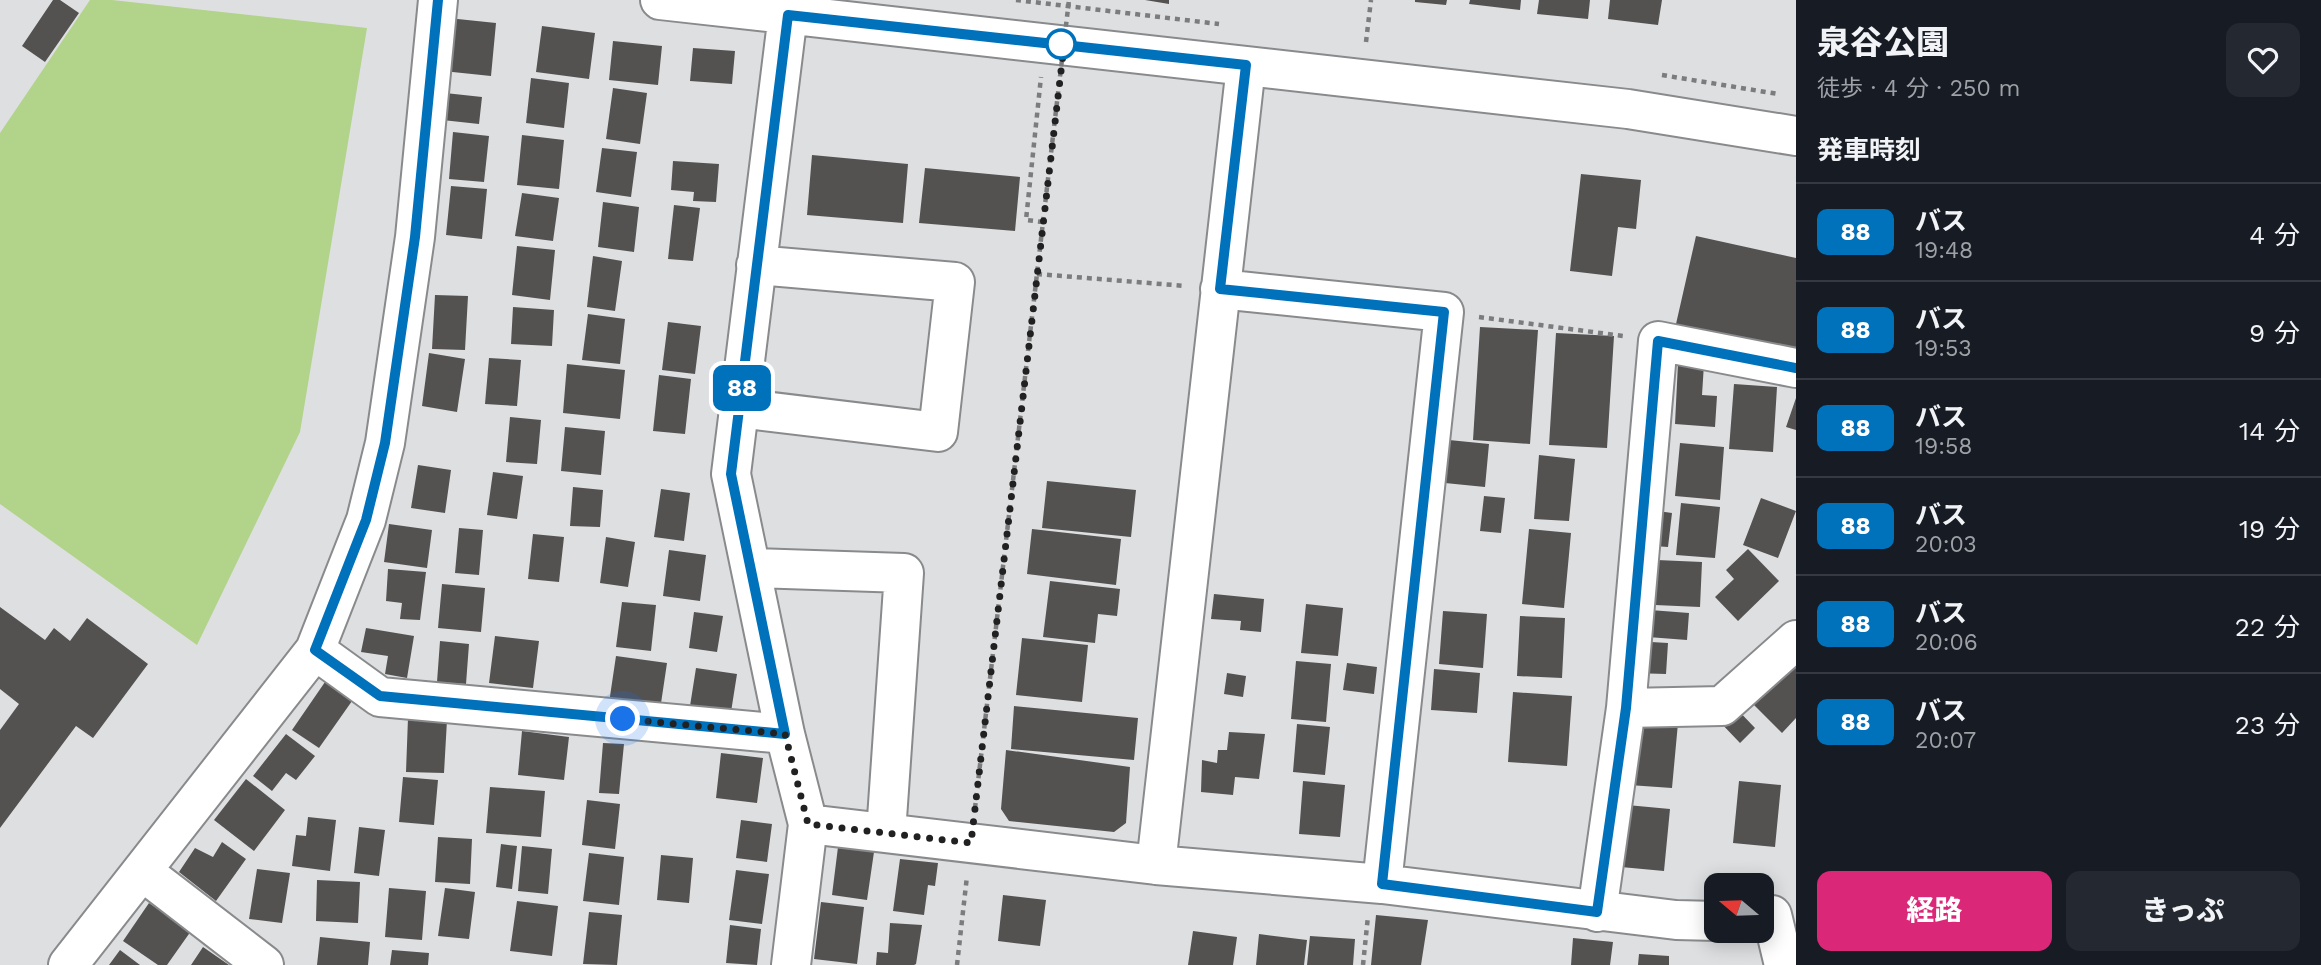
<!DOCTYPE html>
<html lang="ja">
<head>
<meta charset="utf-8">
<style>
  :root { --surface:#171b24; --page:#242831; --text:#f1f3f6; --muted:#9ea1a6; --line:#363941; --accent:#db2777 }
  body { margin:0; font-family:"Work Sans","Noto Sans JP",sans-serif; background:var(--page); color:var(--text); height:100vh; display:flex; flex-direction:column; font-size:26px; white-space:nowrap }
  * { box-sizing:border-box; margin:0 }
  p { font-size:23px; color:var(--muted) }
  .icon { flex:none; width:38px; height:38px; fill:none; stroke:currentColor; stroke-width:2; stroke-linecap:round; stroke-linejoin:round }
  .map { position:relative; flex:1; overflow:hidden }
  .drawer { display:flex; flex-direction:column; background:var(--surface); width:525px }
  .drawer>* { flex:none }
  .badge { padding:0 14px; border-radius:10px; font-size:24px; line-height:46px }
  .needle { width:46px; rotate:289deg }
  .controls { position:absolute; left:1704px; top:873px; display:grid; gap:14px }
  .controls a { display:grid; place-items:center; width:70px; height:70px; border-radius:14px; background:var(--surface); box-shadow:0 4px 18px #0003; font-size:35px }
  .you { position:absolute; width:35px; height:35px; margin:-18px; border:5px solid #fff; border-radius:50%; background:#1a73e8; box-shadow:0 0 0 10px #1a73e833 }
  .map>.badge { position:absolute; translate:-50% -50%; box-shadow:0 0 0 4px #fff }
  h2 { padding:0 21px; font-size:26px; line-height:63px }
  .round { display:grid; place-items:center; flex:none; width:74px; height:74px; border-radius:14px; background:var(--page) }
  .head { display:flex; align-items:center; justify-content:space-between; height:119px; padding:0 21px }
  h1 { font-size:33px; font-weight:800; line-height:52px }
  .cta { display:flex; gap:14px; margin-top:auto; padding:14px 21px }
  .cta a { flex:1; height:80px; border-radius:14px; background:var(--accent); color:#fff; font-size:28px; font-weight:800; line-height:80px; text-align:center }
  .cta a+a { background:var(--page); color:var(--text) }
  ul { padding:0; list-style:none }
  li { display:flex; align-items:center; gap:21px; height:98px; padding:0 21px; border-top:2px solid var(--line) }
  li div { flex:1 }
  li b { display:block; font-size:26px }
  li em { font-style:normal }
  li .badge { min-width:77px; font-weight:700; text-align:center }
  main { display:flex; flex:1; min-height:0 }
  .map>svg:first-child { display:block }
</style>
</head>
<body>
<main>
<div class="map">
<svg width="1796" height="965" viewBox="0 0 1796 965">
  <rect width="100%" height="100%" fill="#dedfe1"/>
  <path fill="#b1d38a" d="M90,0H112L367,28L300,432L197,645L0,504V133Z"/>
  <path fill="#545151" d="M53,0H60L79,13L45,62L22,46Z
    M1145,0H1169V4Z
    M1415,0H1447L1446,5L1415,2Z
    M1470,0H1521L1520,10L1469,4Z
    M1539,0H1590L1588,19L1537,14Z
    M1610,0H1662L1658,25L1608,19Z
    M448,18L496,23L491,76L443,71Z
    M542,26L595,33L589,79L536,72Z
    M613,41L662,46L658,85L609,80Z
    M693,48L735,51L732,84L690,81Z
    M531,78L569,83L564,128L526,123Z
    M613,88L647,93L640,144L606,139Z
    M436,92L482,97L479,124L433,119Z
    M453,132L489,136L484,182L449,179Z
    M522,135L564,140L559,189L517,185Z
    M602,148L637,152L631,197L596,192Z
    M812,155L908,164L903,223L807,215Z
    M673,161L719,164L716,202L693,201L694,192L671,190Z
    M925,168L1020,177L1015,231L919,223Z
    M1581,174L1641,180L1636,229L1618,227L1612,276L1570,271Z
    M451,186L487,189L482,239L446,235Z
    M522,193L559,198L553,241L515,236Z
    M603,202L639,207L634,252L598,247Z
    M674,205L700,208L693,261L668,259Z
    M1696,236L1796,258V350L1676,324Z
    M517,246L555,250L550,300L512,295Z
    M593,256L622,261L615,311L587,307Z
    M435,295L468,296L465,350L432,349Z
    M513,307L554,310L552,346L511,344Z
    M588,314L625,319L620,364L582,360Z
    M668,322L701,326L695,374L662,370Z
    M1480,327L1538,330L1530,444L1473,440Z
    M1556,333L1614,336L1607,448L1549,445Z
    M429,353L465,359L457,412L422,406Z
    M489,358L521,360L517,406L485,404Z
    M1678,363L1704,364L1702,395L1717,396L1715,427L1675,424Z
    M567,364L625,370L620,419L563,413Z
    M659,375L691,379L685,434L653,431Z
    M1734,384L1777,387L1773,452L1729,449Z
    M1796,398V430L1786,427Z
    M510,417L541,420L537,464L506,462Z
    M565,427L605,431L601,475L561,471Z
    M1449,440L1489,444L1485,487L1445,483Z
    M1680,443L1724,447L1720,500L1675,496Z
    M1539,455L1575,459L1569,521L1534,519Z
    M418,465L451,470L445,513L411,508Z
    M493,472L523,476L517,519L487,515Z
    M1047,481L1136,490L1131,537L1042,528Z
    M573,487L603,490L600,527L570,526Z
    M661,489L690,493L684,541L654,537Z
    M1484,496L1505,498L1501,533L1480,531Z
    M1761,498L1796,511L1778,558L1743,545Z
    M1681,503L1720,507L1715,558L1676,555Z
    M1658,511L1672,513L1668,547L1654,546Z
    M389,524L432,530L427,568L384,562Z
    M459,528L483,530L479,575L455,573Z
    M1032,529L1121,539L1116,585L1027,574Z
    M1529,529L1571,533L1564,608L1522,604Z
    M533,534L564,537L559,582L528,579Z
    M606,537L635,542L628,587L600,583Z
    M1748,549L1779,581L1738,621L1715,597L1734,579L1726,570Z
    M669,550L706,555L700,601L663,596Z
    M1657,560L1702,562L1700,607L1655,605Z
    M388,569L426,572L420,620L400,619L402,603L386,601Z
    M1050,581L1120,589L1117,616L1098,614L1095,643L1043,637Z
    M442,584L485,588L481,632L438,628Z
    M1214,594L1264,599L1261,632L1240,630L1241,621L1211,619Z
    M622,602L656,605L651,651L616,647Z
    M1306,604L1343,608L1338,656L1301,653Z
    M0,607L45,640L54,628L70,641L87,618L148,664L93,738L76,726L0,828V730L19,704L0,689Z
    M1650,610L1689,613L1687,640L1648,637Z
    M1443,611L1487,614L1483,668L1439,664Z
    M694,612L723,616L717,652L689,648Z
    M1520,616L1565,618L1562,678L1517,676Z
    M366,628L414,636L407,678L385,674L388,656L361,652Z
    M495,636L539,641L533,688L489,683Z
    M1022,638L1088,645L1082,702L1016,695Z
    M440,641L469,644L466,684L437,682Z
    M1634,641L1668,643L1666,674L1632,673Z
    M616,656L667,663L660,710L609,703Z
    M1796,659V718L1782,733L1752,703Z
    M1296,661L1331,664L1326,722L1291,719Z
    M1347,663L1377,667L1374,694L1343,690Z
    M696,668L737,674L731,712L690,706Z
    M1434,669L1480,673L1477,713L1431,710Z
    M1227,673L1246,676L1243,697L1224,694Z
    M325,682L352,701L319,748L292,730Z
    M1513,692L1572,696L1567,766L1508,762Z
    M1733,705L1755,728L1740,743L1718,720Z
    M1014,706L1138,718L1134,760L1011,749Z
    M408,718L447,720L444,773L406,772Z
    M1634,719L1678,723L1672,788L1629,785Z
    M1297,724L1330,727L1325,775L1293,772Z
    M522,731L569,737L564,780L518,775Z
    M1229,732L1265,734L1259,779L1235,777L1233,795L1201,792L1202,760L1217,763L1218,750H1227Z
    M286,734L315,756L296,780L286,773L272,791L253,776Z
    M603,743L624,744L619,794L599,793Z
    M1006,750L1130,767L1126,823L1114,832L1009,821L1001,809Z
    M721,753L763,758L757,803L716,798Z
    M403,777L438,780L434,825L399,822Z
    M246,779L285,810L254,851L214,820Z
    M1303,781L1345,785L1340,837L1299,834Z
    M1739,781L1781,785L1775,847L1733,843Z
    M490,787L545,791L541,837L486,833Z
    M587,800L620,804L615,849L582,845Z
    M1627,805L1670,809L1664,871L1621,867Z
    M308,817L336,820L330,871L292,866L296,835L306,836Z
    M741,820L772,824L767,862L736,858Z
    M359,827L385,830L379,876L354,873Z
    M438,837L472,839L470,884L435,882Z
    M222,842L246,859L216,901L179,872L195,848L213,857Z
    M501,844L517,846L512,889L496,887Z
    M522,846L552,849L548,894L518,891Z
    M838,847L874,852L867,900L832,895Z
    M589,853L624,857L619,905L583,901Z
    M661,855L693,858L689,903L657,900Z
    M900,859L938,863L935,886L928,885L924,915L893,911Z
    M257,869L290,873L282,923L249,919Z
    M736,870L769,874L762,924L729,920Z
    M317,880L360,882L358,923L316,921Z
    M389,888L426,891L422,940L385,937Z
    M445,888L475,892L469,939L438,936Z
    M1003,895L1046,900L1040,946L998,941Z
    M517,901L558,906L552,956L510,951Z
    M821,902L864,907L857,964L814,959Z
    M149,903L191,931L167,965H158L123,941Z
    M589,912L622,915L617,965L583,964Z
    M1376,915L1428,920L1421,965H1371Z
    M890,923L922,925L916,964L914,965H876L877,952L888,953Z
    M730,925L761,929L757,965L726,963Z
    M1193,931L1237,937L1233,965H1188Z
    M1259,934L1307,940L1304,965H1256Z
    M1310,936L1355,939L1353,965H1307Z
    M320,937L370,942L368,965H317Z
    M1573,938L1613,942L1610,965H1571Z
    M203,947L229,965H191Z
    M120,950L140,965H109Z
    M392,950L429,953L428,965H390Z
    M1639,954L1669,956V965H1638Z"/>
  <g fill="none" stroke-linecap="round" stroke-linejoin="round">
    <defs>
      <path id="minor" d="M660,0L1628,109L1796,136
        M788,14L731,474L785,734L808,824L1156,865L1382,884L1676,920L1717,921
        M1220,289L1444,312L1382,884
        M1796,368L1658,341L1626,708L1722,706L1796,640
        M739,408L938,432L955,282L756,265
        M751,568L904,573L886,833
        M315,650L380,697L785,734
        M1156,865L1246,66
        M142,871L264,965
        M1597,912L1626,708
        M1772,915L1784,965
        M68,965L315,650L366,520L385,443L415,237L438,0
        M791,965L808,824"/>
    </defs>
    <use href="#minor" stroke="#898a8c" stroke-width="42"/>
    <path stroke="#7b7c7d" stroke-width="4.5" stroke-dasharray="5 5" stroke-linecap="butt" d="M1016,0L1219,24
      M1366,42L1371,0
      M1662,75L1778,94
      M1043,222L1053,136
      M1037,274L1186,286
      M1479,317L1623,336
      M975,808L1043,222L1026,220L1041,77
      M957,965L967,876
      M1363,965L1368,916"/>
    <use href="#minor" stroke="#fff" stroke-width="38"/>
    <path stroke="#7b7c7d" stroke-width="4.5" stroke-dasharray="5 5" stroke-linecap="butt" d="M1053,136L1069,0"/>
  </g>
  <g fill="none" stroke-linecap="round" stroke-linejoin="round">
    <defs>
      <path id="line" d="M438,0L415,237L385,443L366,520L315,650L380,696L785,734L731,474L788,15L1246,65L1220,289L1444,312L1382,884L1597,912L1626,708L1658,341L1796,368"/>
    </defs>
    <use href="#line" stroke="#fff" stroke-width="16"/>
    <use href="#line" stroke="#0072bc" stroke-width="10"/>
    <path stroke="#212122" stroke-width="7" stroke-dasharray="0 12.6" d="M623,719L785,734L808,824L971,843L1063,54L1061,44"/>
  </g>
  <circle fill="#fff" stroke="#0072bc" stroke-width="3.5" cx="1061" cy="44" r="14"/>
</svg>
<div class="controls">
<a><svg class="needle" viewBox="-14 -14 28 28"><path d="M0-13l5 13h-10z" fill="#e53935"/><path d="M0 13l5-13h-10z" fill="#9ea1a6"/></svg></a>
</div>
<div class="you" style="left:623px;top:719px"></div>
<b class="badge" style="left:742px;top:388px;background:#0072bc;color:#fff">88</b>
</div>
<section class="drawer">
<div class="head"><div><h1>泉谷公園</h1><p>徒歩 · 4 分 · 250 m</p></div><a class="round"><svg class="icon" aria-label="heart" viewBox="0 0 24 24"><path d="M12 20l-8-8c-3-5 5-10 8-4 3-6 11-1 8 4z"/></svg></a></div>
<h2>発車時刻</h2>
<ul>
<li><span class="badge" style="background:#0072bc;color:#fff">88</span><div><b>バス</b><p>19:48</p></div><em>4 分</em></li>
<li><span class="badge" style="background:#0072bc;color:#fff">88</span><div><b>バス</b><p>19:53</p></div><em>9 分</em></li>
<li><span class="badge" style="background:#0072bc;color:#fff">88</span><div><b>バス</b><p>19:58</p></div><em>14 分</em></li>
<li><span class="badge" style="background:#0072bc;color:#fff">88</span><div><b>バス</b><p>20:03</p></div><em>19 分</em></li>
<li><span class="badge" style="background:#0072bc;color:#fff">88</span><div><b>バス</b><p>20:06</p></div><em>22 分</em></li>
<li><span class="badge" style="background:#0072bc;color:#fff">88</span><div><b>バス</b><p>20:07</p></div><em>23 分</em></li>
</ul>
<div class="cta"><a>経路</a><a>きっぷ</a></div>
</section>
</main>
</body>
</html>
